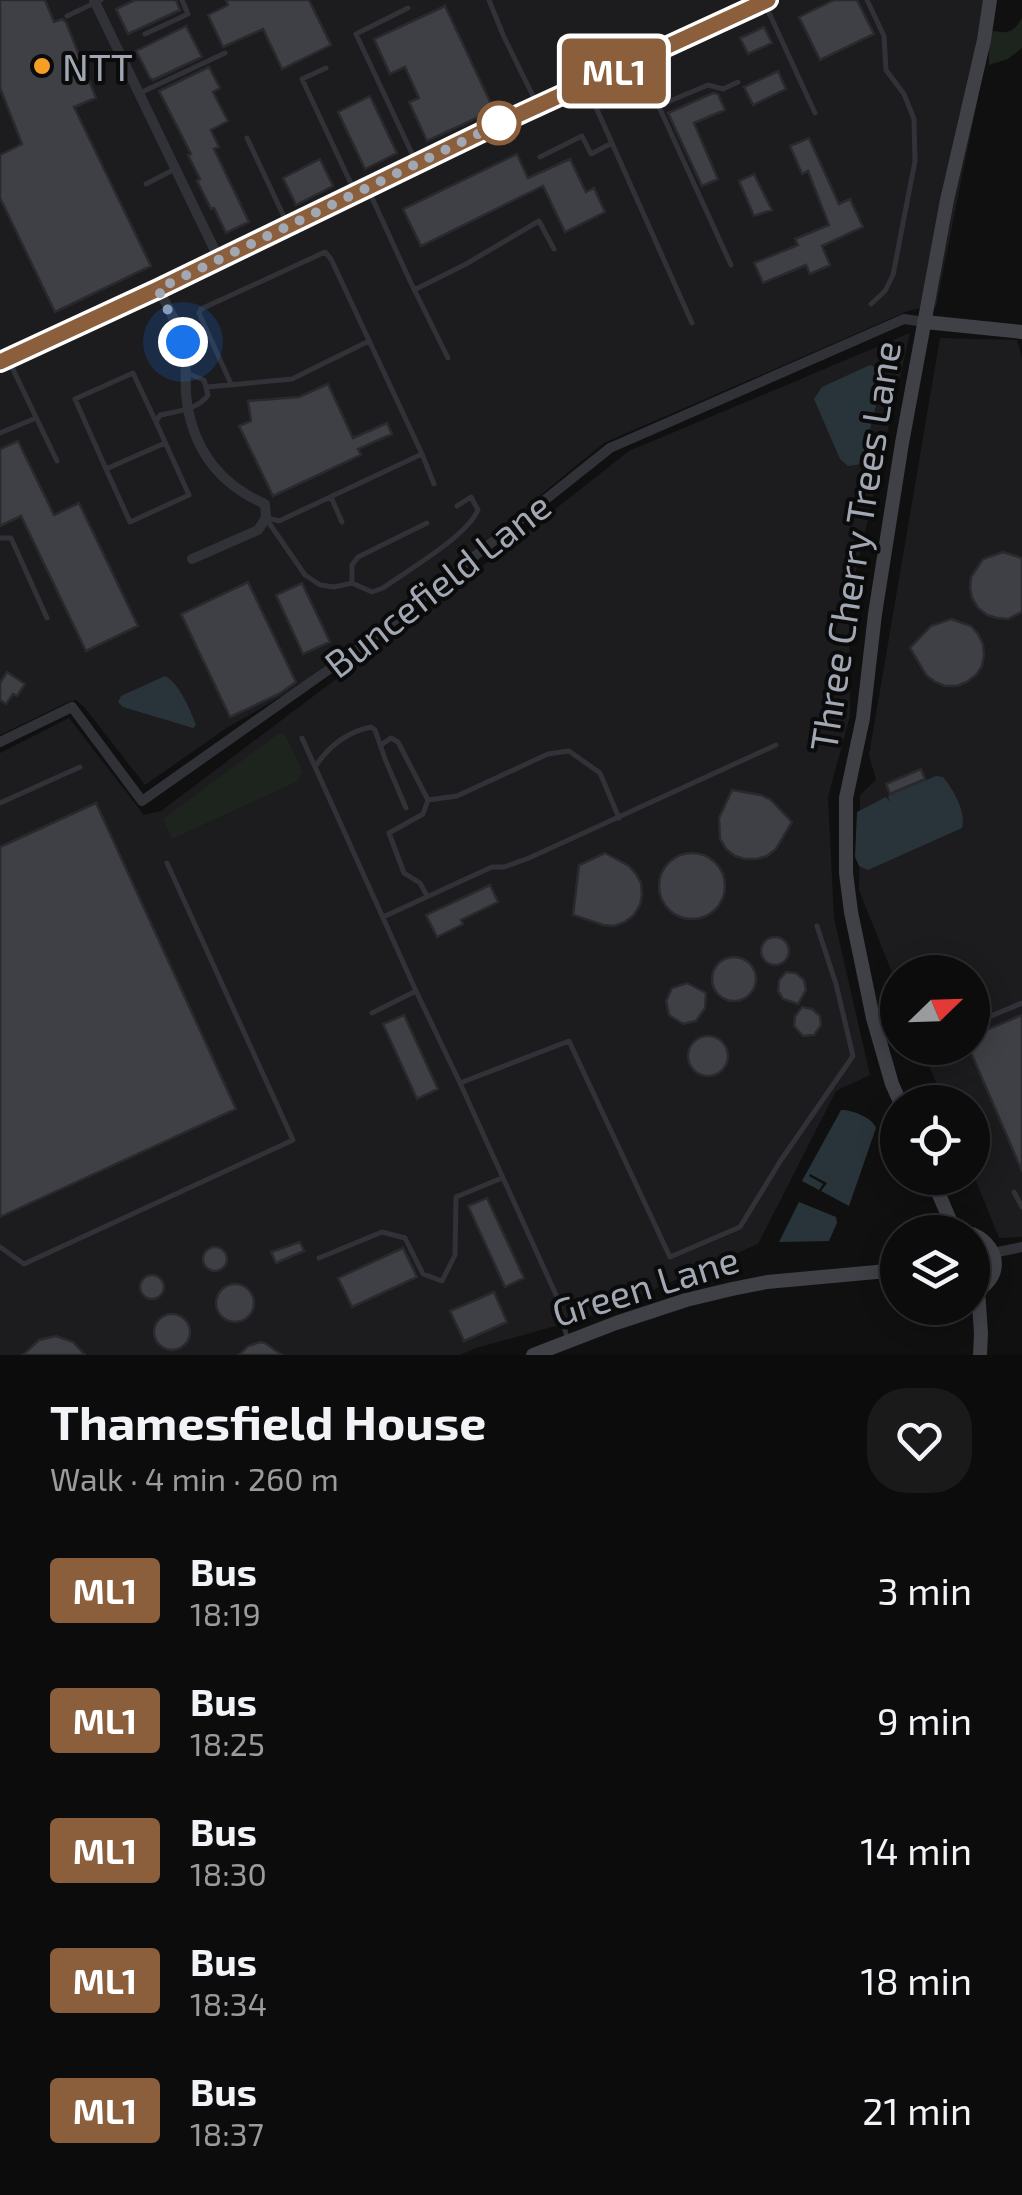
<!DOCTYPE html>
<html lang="en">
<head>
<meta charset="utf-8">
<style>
  :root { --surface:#0c0c0d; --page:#1a1a1b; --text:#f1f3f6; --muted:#9a9b9d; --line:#2c2c2e }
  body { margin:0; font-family:"Exo 2",sans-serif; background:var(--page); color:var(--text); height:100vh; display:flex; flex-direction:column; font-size:38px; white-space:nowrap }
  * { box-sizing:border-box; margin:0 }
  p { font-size:32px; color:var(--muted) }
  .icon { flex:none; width:55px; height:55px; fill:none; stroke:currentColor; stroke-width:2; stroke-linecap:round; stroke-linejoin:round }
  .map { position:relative; height:1355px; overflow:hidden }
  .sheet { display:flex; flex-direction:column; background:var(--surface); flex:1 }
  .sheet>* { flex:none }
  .badge { padding:0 20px; border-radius:8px; font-size:35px; line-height:65px }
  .needle { width:65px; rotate:67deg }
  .fabs { position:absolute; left:880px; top:955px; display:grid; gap:20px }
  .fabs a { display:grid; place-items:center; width:110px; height:110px; border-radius:50%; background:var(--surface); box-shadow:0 5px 25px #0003,0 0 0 2px var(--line); font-size:50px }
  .you { position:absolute; width:50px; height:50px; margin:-25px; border:8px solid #fff; border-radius:50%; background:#1a73e8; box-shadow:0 0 0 15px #1a73e833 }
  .map>.badge { position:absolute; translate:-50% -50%; box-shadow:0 0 0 5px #fff }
  .round { display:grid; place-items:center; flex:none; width:105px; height:105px; border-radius:40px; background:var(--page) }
  .head { display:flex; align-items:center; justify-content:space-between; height:170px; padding:0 50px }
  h1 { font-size:48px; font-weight:700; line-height:75px }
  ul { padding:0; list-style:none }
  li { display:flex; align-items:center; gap:30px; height:130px; padding:0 50px }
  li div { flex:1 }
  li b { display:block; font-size:38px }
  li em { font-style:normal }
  li .badge { min-width:110px; font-weight:700; text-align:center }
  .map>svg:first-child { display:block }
</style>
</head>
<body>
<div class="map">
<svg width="1022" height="1355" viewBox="0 0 1022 1355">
  <rect width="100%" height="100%" fill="#101011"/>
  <path fill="#1c1c1e" d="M0,0H984L989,42L936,307L920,308L908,311L604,443L431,585L291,691L225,729L145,785L85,708L76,700L68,702L0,735Z
    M910,333L849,602L850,716L828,797L834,918L870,1075L836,1091L758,1244L595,1315L476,1348L460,1355H0V753L69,718L144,815L161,811L409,624L629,451Z
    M940,338L1017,340L1022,358V1237L999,1238L973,1173L972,1102H944L922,1048H972V972H898L897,985L859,890L860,795L876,780L869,755Z"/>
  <path fill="#1c241d" d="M1022,18V48L1008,59L989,65V30C1006,34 1013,34 1022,18Z
    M278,734H285L303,772L297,779L298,781L172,839L163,819Z"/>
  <path fill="#29343a" d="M870,365L879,369L884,374L861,464L848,466L840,459L814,399L822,387Z
    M165,676C179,683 190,709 196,725L193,728L123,707L118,702L121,696Z
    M936,776L943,777C953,789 967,813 962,828L868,870L859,866L855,857L857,812L886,797L890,802L888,796Z
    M841,1110C852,1110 872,1117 876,1128L849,1206L821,1191L827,1183L810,1174L809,1176L823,1184L819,1190L802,1181Z
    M799,1202L836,1217L837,1223L829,1241L779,1242Z"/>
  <path fill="#3f4045" stroke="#2a2a2e" stroke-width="2.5" d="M0,0H45L54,22L62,19L66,22L96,98L74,107L151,266L55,312L0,198V155L22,144L0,88Z
    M135,0H176L180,10L128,34L116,9Z
    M226,0H309L331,45L282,69L263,29L223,47L208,15L228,5Z
    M834,0H857L874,34L820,60L799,17Z
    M445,6L494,110L427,141L409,102L419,98L405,67L390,74L374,39Z
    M186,26L202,57L153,80L150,78L136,51Z
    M764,27L772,43L748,54L740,38Z
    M209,67L220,88L213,92L228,121L211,130L219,147L214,149L249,222L226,233L214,208L211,209L197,181L200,179L188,155L191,154L159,91Z
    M778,71L786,89L753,105L744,87Z
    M713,93L718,94L725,110L694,123L718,179L702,186L668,113Z
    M370,96L397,153L365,169L338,112Z
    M809,138L839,204L850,199L863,227L822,246L830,265L810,274L806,265L763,283L754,263L798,245L795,239L829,225L808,171L802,174L790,146Z
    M517,154L528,178L570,159L586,192L594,188L605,212L565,232L543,186L421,246L403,209Z
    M320,159L333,186L296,205L283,178Z
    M754,174L772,210L754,216L739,181Z
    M328,384L353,438L387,423L392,434L358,449L361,455L273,496L239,426L251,421L248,401L299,397Z
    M18,441L54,515L79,503L138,626L86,651L21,516L0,526V449Z
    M1003,552L1022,558V612L1008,619L997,618L987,615L978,608L972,598L970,588L971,577L983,559Z
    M248,582L296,682L279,694L230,717L181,614Z
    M302,583L330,642L303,654L276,595Z
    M951,619L971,626L978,634L983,644L984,655L982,666L976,675L967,682L957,686H945L935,682L926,675L910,648L931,626Z
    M7,672L25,684L17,696L13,694L6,704L0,700V683Z
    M921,769L925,779L890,794L886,784Z
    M732,790L761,795L771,800L792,822L776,849L767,856L757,859H745L735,856L726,849L720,839L719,818Z
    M96,803L236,1109L0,1217V847Z
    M659 886a33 33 0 1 1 66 0a33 33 0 1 1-66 0Z
    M605,853L629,866L636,874L641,883L642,895L640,905L634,915L625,922L614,926L603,925L573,915L579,865Z
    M490,885L498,902L461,920L463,924L437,937L426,915Z
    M761 951a14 14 0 1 1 28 0a14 14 0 1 1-28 0Z
    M712 979a22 22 0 1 1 44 0a22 22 0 1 1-44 0Z
    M786,972L796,973L804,980L806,990L798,1004L783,999L778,991L779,980Z
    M687,983L706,993L705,1008L696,1021L683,1024L669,1015L666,1001L672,988Z
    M802,1007L812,1009L820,1016L821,1025L814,1035L803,1036L794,1026L795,1016Z
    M404,1015L438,1089L417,1099L383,1024Z
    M1022,1015V1171L969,1048H972V1036Z
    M688 1056a20 20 0 1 1 40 0a20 20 0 1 1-40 0Z
    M487,1198L524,1278L505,1287L468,1206Z
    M300,1242L304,1251L276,1263L271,1252Z
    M203 1259a12 12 0 1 1 24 0a12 12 0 1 1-24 0Z
    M403,1248L417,1277L352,1307L338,1278Z
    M140 1287a12 12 0 1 1 24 0a12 12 0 1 1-24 0Z
    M216 1303a19 19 0 1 1 38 0a19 19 0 1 1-38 0Z
    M494,1292L507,1322L464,1341L450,1311Z
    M154 1332a18 18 0 1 1 36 0a18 18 0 1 1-36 0Z
    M56,1336L73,1342L85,1355H23L39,1340Z
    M260,1342L265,1343L282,1355H239L248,1346Z"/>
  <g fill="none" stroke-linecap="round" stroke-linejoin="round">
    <path stroke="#313237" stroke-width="5" d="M489,0L504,37L536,102
      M867,0L884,36L886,70L904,94L914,119L915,161L893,275L885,291L871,304
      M765,4L815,113
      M408,8L356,34L415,160
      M67,16L101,0
      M145,34L188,14L182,0
      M639,63L731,265
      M326,68L302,79L354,190
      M587,87L692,323
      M142,92L225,53
      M658,106L708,85L723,89L738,82
      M247,138L287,223
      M540,157L582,136L591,154L612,143
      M146,184L173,170
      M368,189L410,281L448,358
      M414,290L466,264L539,221L554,249
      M9,361L57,461
      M231,384L199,313L201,309L325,252L331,259L422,454L279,521L268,518
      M207,387L292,379L369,341
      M0,433L36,418
      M165,443L106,469L130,522L189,495L156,422L160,415C177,411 198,410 208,395L204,380L186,373
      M422,454L434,484
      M106,469L75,399L133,373L156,422
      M331,497L342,522
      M267,520L305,575L320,585L334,587L352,583L372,592L383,588C408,570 466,537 478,510L471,497L457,506
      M0,538H11L47,618
      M352,583V565L358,557L427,523
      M302,738L416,991L460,1083L557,1297L567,1338
      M381,745L391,738L398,742L428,800L457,796L548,754L569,751L600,773L619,818
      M315,767C328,747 347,732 371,727L375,730L385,759L406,808
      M0,803L80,767
      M427,896L420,883L404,873L389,833L423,814L428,800
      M383,917L492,867H504L529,858L776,745
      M372,1013L416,991
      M972,1024L1022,1003
      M460,1083L569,1041L670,1257L740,1227L781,1160L853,1056L836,984L817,926
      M1014,1192L1022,1207
      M0,1247L24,1264L293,1140L167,863
      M319,1258L382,1232L405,1238L423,1274L442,1281L455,1255L456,1197L502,1178"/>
    <path stroke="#313237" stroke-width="10" d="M94,0L219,259
      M158,289C168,307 179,326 184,347C187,363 185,378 186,394C191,446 217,483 265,504L266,518L258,530L192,559
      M0,742L72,707L142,801L362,646L610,448L904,319L925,322
      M993,1253L1022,1247"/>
    <path stroke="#3f4147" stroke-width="14" d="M925,322L1022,332
      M0,362L158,289L507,120L768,0
      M900,1102L892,1084L873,1018L851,912L846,873V798L863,718L875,614L902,443L947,200L984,40L990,0
      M932,1178L955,1232
      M972,1234C1002,1247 1003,1280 972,1293
      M978,1291L981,1333L980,1355
      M533,1355L616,1323L686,1300L732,1289L767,1282L898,1270"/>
  </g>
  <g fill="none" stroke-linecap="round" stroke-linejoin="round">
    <defs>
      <path id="line" d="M0,362L158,289L507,120L768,0"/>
    </defs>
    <use href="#line" stroke="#fff" stroke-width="22"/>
    <use href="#line" stroke="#8b5e3c" stroke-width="15"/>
    <path stroke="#a1a8b3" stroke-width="10" stroke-dasharray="0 18" d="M183,342L158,289L507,120L499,123"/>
  </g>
  <circle fill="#f59f24" stroke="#0b0b0c" stroke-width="4" cx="42" cy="66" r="10"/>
  <circle fill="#fff" stroke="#8b5e3c" stroke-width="5" cx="499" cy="123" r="20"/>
  <g text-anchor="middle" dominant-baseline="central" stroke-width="8" stroke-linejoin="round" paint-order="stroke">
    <g font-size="38" fill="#a1a8b3" stroke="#0b0b0c" text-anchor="start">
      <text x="62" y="66">NTT</text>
    </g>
    <g font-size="38" fill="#a1a8b3" stroke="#0b0b0c">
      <text transform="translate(854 546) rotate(-81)">Three Cherry Trees Lane</text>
      <text transform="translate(437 584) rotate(-38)">Buncefield Lane</text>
      <text transform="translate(645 1285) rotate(-17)">Green Lane</text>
    </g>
  </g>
</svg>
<div class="fabs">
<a><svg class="needle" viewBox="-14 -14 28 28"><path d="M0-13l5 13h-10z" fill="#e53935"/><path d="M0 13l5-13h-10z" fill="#9a9b9d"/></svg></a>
<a><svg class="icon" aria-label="locate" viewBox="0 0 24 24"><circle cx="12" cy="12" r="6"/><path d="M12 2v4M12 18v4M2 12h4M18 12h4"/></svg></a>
<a><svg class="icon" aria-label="layers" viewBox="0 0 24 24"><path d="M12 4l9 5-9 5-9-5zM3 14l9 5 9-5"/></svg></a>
</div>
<div class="you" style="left:183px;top:342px"></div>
<b class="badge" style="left:614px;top:71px;background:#8b5e3c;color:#fff">ML1</b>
</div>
<section class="sheet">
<div class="head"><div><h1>Thamesfield House</h1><p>Walk · 4 min · 260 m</p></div><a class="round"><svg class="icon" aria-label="heart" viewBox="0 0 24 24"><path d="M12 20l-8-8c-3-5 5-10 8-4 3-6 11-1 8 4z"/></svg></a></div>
<ul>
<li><span class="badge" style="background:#8b5e3c;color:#fff">ML1</span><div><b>Bus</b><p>18:19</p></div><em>3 min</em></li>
<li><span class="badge" style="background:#8b5e3c;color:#fff">ML1</span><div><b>Bus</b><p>18:25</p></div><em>9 min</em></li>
<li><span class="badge" style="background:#8b5e3c;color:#fff">ML1</span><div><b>Bus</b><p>18:30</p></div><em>14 min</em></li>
<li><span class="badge" style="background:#8b5e3c;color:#fff">ML1</span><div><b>Bus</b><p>18:34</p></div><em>18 min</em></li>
<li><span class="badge" style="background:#8b5e3c;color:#fff">ML1</span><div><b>Bus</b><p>18:37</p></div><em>21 min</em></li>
</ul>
</section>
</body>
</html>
